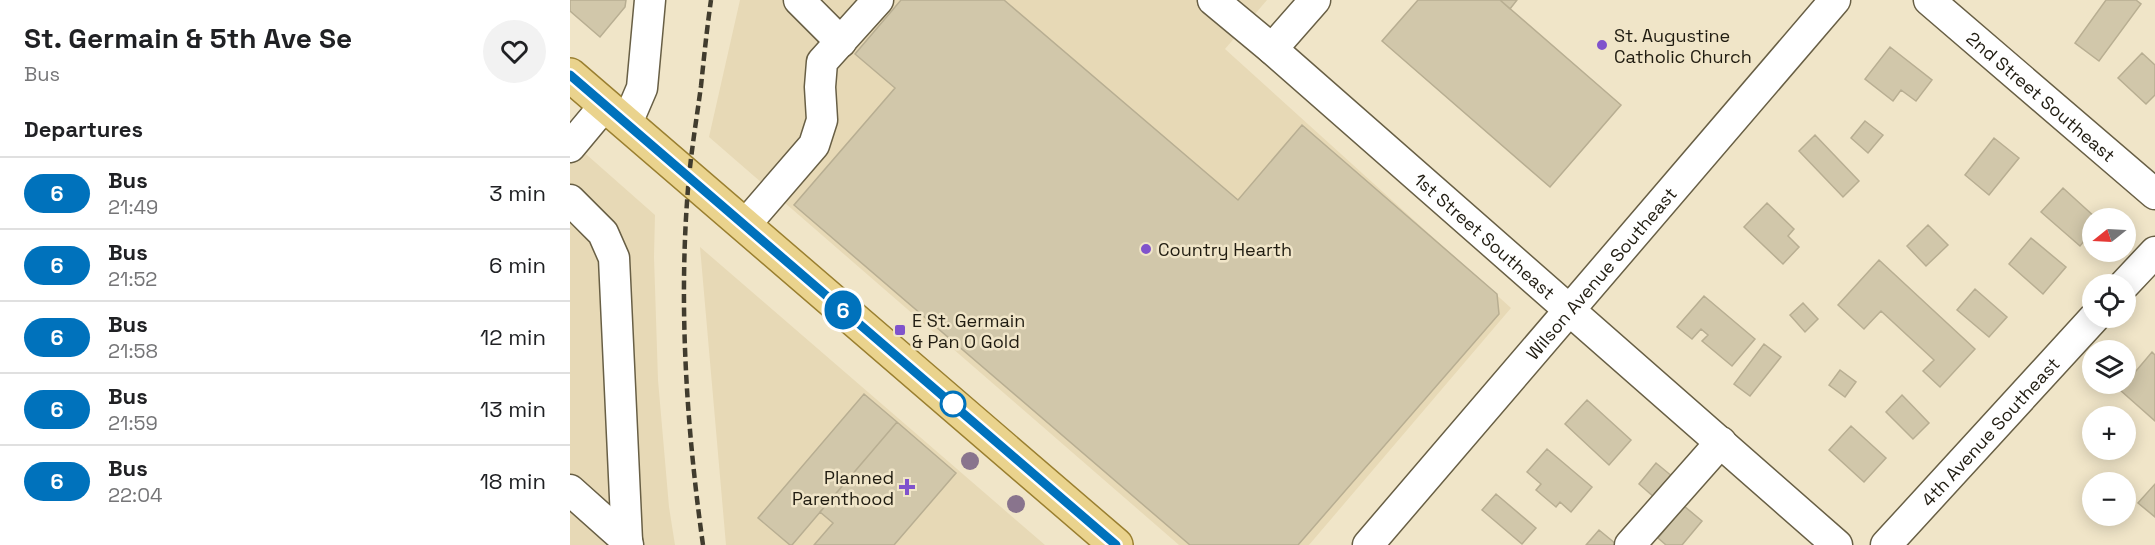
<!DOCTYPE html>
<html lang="en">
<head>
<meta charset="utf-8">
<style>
  :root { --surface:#fff; --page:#f2f2f2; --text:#202124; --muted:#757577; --line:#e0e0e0 }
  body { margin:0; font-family:"Space Grotesk",sans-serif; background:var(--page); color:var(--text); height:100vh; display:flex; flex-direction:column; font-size:22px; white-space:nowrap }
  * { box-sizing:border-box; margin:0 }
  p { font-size:20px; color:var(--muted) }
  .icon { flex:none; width:33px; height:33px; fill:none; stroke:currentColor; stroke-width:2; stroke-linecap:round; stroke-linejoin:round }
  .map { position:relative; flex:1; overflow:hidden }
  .drawer { display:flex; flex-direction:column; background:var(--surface); width:570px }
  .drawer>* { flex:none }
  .badge { padding:0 12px; border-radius:20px; font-size:21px; line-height:39px }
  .needle { width:39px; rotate:252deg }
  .controls { position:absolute; left:1512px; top:208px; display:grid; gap:12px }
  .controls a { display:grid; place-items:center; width:54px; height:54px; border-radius:50%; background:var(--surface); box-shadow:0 3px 15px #0003; font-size:30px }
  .map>.badge { position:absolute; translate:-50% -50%; box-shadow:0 0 0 3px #fff }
  h2 { padding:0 24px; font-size:22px; line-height:54px }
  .round { display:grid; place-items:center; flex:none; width:63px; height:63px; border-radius:32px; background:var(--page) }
  .head { display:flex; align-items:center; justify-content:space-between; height:102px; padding:0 24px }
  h1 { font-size:28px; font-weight:600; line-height:45px }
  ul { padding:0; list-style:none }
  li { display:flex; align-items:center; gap:18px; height:72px; padding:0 24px; border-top:2px solid var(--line) }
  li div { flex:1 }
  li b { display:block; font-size:22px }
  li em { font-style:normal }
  li .badge { min-width:66px; font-weight:700; text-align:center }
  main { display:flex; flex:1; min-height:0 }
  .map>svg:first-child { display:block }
</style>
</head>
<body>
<main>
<section class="drawer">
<div class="head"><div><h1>St. Germain &amp; 5th Ave Se</h1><p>Bus</p></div><a class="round"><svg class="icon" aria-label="heart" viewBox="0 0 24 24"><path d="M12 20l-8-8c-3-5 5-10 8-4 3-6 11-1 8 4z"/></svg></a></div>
<h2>Departures</h2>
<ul>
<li><span class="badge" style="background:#0072bc;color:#fff">6</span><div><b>Bus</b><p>21:49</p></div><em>3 min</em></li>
<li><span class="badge" style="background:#0072bc;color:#fff">6</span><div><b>Bus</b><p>21:52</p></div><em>6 min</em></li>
<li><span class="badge" style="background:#0072bc;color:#fff">6</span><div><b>Bus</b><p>21:58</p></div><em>12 min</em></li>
<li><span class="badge" style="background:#0072bc;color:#fff">6</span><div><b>Bus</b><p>21:59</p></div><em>13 min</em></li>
<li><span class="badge" style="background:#0072bc;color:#fff">6</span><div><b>Bus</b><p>22:04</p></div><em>18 min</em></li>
</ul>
</section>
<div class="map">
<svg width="1585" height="545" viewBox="0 0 1585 545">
  <rect width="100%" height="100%" fill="#f0e5c8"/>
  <path fill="#e7d9b6" d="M170,0H697L655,49L941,308L739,545H609L139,137Z
    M0,140L85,215L84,257L88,380L99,507L105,545H0Z
    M130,247L475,545H156Z"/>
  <path fill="#d1c7aa" stroke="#b8ae92" stroke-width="1.5" d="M0,0H56L55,7L30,37L0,11Z
    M331,0H434L668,200L732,125L927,294L929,314L728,545H620L224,205L325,88L285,54Z
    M848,0H930L1051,105L980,187L812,41Z
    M930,0H947L940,9Z
    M1536,0H1566L1571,4L1529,61L1505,43Z
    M1320,47L1362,80L1346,101L1331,90L1323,101L1295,79Z
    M1572,53L1585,65V95L1576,104L1548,78Z
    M1295,121L1313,135L1298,153L1281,138Z
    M1245,135L1289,181L1273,197L1229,151Z
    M1424,138L1449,158L1419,195L1395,175Z
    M1493,188L1527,219H1522V232L1510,246L1471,212Z
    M1197,203L1224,229L1218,236L1229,247L1213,264L1174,227Z
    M1358,225L1378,245L1356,266L1337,246Z
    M1461,238L1496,267L1473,294L1439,264Z
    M1309,260L1405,349L1370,387L1353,371L1364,360L1311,311L1294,329L1268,305Z
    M1405,289L1437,317L1419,337L1387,310Z
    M1134,296L1185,339L1162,366L1132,341L1138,335L1131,329L1122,339L1107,327Z
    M1233,303L1248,319L1235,332L1220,315Z
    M1194,344L1211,357L1180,396L1164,384Z
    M1582,352L1585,355V421L1550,390Z
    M1270,370L1286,382L1275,397L1259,385Z
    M294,394L327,422L222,545H220L188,518Z
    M1332,395L1359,423L1343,439L1316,412Z
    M1017,400L1061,440L1039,465L995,424Z
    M327,422L386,473L324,545H244L263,523L250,512Z
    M1281,426L1316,458L1294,482L1259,450Z
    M977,449L1022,487L1001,512L990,502L986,507L966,490L971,484L957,472Z
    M1086,463L1103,477L1085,498L1069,484Z
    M1585,484V517L1568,503Z
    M926,494L966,528L952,544L912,510Z
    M1114,506L1132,521L1112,545H1096L1088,538Z
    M1029,530L1046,544L1045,545H1016Z"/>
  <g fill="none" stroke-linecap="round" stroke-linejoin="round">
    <defs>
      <g id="minor">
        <path d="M229,0L271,42"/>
        <path id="s1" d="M643,0L702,49L1267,545"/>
        <path id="s2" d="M1359,0L1585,194"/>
        <path d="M702,49L745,0"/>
        <path d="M57,123L72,88L80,0"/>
        <path d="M0,147L35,105"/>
        <path d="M0,200L33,233L44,258L57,541"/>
        <path d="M175,225L244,145L252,120L250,87L252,62L308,0"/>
        <path d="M1554,285L1585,252"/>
        <path d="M0,490L57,541L58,545"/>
        <path id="s3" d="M798,545L1265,0"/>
        <path d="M1060,545L1151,442"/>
        <path id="s4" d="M1316,545L1524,318"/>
      </g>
      <path id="major" d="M0,75L546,545"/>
    </defs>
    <use href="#minor" stroke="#685f45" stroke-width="33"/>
    <use href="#major" stroke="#9a7f30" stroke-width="36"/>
    <use href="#minor" stroke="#fff" stroke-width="30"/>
    <use href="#major" stroke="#ead38d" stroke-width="33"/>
    <path stroke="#413c2e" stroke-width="4.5" stroke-dasharray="9 4.5" stroke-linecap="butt" d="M133,545C116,424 108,298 119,177C122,146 127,116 131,86C134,57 137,28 141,0"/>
  </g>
  <g fill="#89748d">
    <circle cx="400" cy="461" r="9"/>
    <circle cx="446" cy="504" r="9"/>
  </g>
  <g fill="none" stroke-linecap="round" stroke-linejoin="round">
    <defs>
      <path id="line" d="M0,75L546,545"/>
    </defs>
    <use href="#line" stroke="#fff" stroke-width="14"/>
    <use href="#line" stroke="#0072bc" stroke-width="9"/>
  </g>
  <g fill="#8053cc" stroke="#f0e5c8" stroke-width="2">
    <circle cx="1032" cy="45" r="6"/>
    <circle cx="576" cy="249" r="6"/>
    <rect x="324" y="324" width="12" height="12" rx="3"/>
    <path d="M334 478h6v6h6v6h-6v6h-6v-6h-6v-6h6z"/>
  </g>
  <circle fill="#fff" stroke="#0072bc" stroke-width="3" cx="383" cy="404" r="12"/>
  <g text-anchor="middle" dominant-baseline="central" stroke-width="5" stroke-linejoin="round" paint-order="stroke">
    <g font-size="18" fill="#201c11" stroke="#f0e5c8" text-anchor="start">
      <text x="1044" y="35">St. Augustine<tspan x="1044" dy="21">Catholic Church</tspan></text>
      <text x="588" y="249">Country Hearth</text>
      <text x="342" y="320">E St. Germain<tspan x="342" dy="21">&amp; Pan O Gold</tspan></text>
      <text x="324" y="477" text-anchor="end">Planned<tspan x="324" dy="21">Parenthood</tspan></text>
    </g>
    <g font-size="18" fill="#201c11" stroke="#f0e5c8">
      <text stroke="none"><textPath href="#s2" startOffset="148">2nd Street Southeast</textPath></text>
      <text stroke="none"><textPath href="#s1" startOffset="360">1st Street Southeast</textPath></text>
      <text stroke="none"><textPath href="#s3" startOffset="358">Wilson Avenue Southeast</textPath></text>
      <text stroke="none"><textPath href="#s4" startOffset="154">4th Avenue Southeast</textPath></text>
    </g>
  </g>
</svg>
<div class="controls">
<a><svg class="needle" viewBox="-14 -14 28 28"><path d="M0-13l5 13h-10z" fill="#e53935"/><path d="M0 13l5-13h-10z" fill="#757577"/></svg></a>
<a><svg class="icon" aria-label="locate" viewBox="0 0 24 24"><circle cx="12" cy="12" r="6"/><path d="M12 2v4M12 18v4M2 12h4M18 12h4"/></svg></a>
<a><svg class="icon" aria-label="layers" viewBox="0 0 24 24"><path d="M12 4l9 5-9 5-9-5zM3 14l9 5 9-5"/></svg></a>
<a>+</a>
<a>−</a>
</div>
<b class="badge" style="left:273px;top:310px;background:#0072bc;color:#fff">6</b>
</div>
</main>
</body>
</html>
